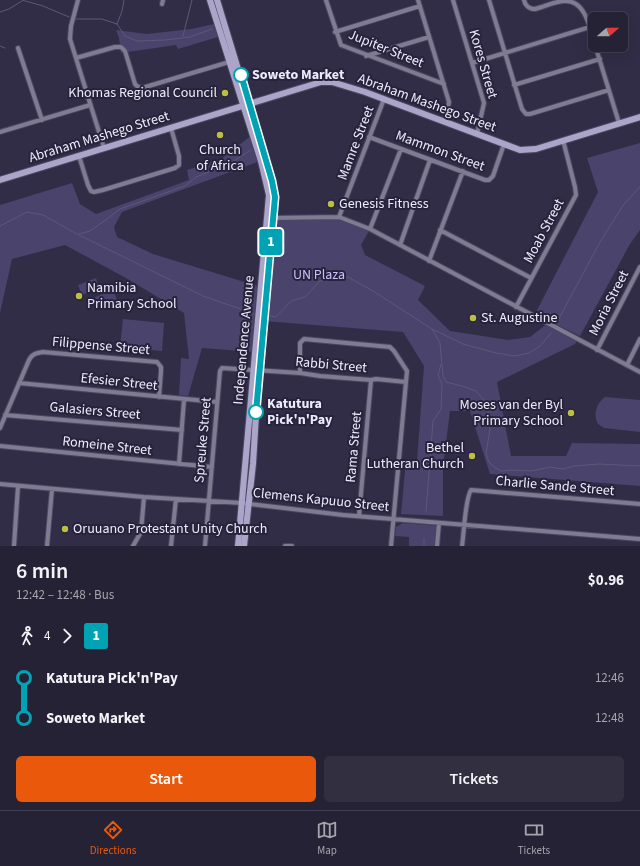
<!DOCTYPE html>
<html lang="en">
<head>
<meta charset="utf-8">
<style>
  :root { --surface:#262235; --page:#322f41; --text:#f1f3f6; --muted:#a4a4ad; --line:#423f50; --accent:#ea580c }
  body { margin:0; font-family:"Source Sans 3",sans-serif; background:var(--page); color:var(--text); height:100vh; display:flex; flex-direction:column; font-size:15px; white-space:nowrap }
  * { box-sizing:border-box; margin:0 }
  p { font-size:13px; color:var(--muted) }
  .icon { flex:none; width:22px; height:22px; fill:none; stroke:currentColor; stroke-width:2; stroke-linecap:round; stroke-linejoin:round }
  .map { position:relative; height:546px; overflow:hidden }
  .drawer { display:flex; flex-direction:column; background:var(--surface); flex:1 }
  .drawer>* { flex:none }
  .badge { padding:0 8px; border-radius:3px; font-size:14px; line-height:26px }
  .needle { width:26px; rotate:70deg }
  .controls { position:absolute; left:588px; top:12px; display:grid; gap:8px }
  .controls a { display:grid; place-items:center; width:40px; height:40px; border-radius:6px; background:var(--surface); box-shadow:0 4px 16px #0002,0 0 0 1px var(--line); font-size:20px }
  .map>.badge { position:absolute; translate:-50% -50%; box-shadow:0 0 0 2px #fff }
  .legs { display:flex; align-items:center; gap:6px; height:44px; padding:0 16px; font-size:13px }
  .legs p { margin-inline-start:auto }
  .headline { display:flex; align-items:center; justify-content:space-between; height:68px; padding:0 16px }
  h1 { font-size:22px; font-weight:600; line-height:30px }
  .cta { display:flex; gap:8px; margin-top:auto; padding:8px 16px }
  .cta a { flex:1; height:46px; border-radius:6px; background:var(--accent); color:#fff; font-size:16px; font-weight:600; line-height:46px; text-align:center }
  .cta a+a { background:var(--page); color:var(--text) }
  ul { padding:0 16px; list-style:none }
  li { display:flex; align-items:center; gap:14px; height:40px; font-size:15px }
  li i { display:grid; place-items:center; width:6px; height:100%; margin:0 5px; background:currentColor }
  li i::after { content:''; width:10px; height:10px; margin:-5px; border:3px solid; border-radius:50%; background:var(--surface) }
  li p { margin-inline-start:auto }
  li:first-child i { background:linear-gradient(#0000 50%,currentColor 0) }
  li:last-child i { background:linear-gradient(currentColor 50%,#0000 0) }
  .menu { display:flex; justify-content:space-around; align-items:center; height:56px; border-top:1px solid var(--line); background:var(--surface); font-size:11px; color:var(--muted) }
  .menu a { display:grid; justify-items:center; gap:2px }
  .menu .active { color:var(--accent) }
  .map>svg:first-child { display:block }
</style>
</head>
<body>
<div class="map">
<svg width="640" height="546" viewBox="0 0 640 546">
  <rect width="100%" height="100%" fill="#322d47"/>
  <path fill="#4a436b" d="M214,24L218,37L178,49L176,45L121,53L119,38L116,30L147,34L191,29Z
    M252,135L260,161L122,212L114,227L117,237L153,254L261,287L255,352L202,348L188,396L179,395L181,358L189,359L184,313L126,278L65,245L12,259L0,313V205L72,183L80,204L96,214L189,180L187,170L221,159Z
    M640,143V230L630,244L580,336L535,314L598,192L587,158Z
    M336,217L370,229L361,245L365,255L425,286L418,300L450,331L508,340L530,337L548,323L578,339L575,344L497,382L511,456H566L572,443L640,444V486L490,474L470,411H450L443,467V516L401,514L406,460L417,461L424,366L403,332L264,321L273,218Z
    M96,278L99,288L82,295L78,285Z
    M113,290L117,300L99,307L95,297Z
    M123,319L164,323L162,351L120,347Z
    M605,397L640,400V432L604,428L598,424C593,414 596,404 605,397Z
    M403,523L439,526L437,546H409V537L395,536L396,527Z"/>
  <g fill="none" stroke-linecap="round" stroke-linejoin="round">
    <path stroke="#5f577a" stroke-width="1" d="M22,0L43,6L69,17
      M0,12L9,9L22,1
      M76,19H102L117,24L125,36L137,41L165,40L190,37L212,29
      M117,24L122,11L124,0
      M183,36L192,0
      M0,46L5,48
      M0,226L27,212L43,215L75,233L203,296L255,314
      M79,234L90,231L107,219L120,209L185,186L196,177L229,164L251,150
      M266,315L276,317L291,301L305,297L320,281L348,277L373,291L432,329L463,344L496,353L515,356L529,353L540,346L551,333
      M556,324L600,242L624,204L640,187
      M432,329L440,343L443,376L446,382L462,386L476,391L487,403L490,429L486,454L489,462L494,467L501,471L512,470L532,471L550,467L563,469L574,466L599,464L640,466
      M426,511L433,421L441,409L442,384L438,375L441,364
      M424,546V538"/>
    <defs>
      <path id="street" d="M78,0L71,26L70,39L104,148
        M326,0L341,45L444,84
        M418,0L449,102L445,122
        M453,0L484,103L477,134
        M489,0L522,109L526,114H530L609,90
        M524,0C525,5 529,9 535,9C544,7 555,1 565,1C586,0 590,30 595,44
        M162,4L163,0
        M335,32L420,6
        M595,45L619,123
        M18,48L42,120
        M366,56L429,37
        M76,58L115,47H121L125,51L135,84L138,87L142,88L229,62
        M472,63L590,27
        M514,85L600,59
        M0,132L90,105
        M369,137L485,180H489L493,176L504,144
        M79,156L88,185L91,191L94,192L103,190L175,168L179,165V156L171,128
        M339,217L384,99
        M272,218L339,217L370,229L640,372
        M370,229L401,149
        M440,230L531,278
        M400,245L430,160
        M429,261L463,171
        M516,307L576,195L575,187L563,140
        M597,350L640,267
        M627,365L640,339
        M300,373V343L304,339L390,347L394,351L407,371L391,546
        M19,383L217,402
        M5,415L182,430
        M0,428L29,360C32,354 36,353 43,352L157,362L161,367V371L159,397
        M0,446L212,467
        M179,464L184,400
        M0,484L144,497L242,503L343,515L640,539
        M359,516L371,380
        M14,546L18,486
        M47,546L52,489
        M133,546L141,532L144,497
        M171,546L176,499
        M205,546L220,371L222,368L300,373L320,376L371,380L376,379L406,382
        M285,546H292
        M437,546L439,523
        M462,546C464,534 465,499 471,490L640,504"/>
      <path id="secondary" d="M210,0L261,161L269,195L238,546
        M217,0L272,181L275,197L257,398L253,464L244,546
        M0,180L321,82H332L365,92L520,150L536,149L640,117"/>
    </defs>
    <use href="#street" stroke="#4c4860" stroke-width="6"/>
    <use href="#secondary" stroke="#4c4860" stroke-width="8"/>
    <use href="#street" stroke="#7e7b92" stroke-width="4"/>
    <use href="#secondary" stroke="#aaa5c9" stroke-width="6"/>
  </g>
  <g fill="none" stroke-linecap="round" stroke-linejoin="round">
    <defs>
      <path id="line-1" d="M241,75L272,181L275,197L256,412"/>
    </defs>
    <use href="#line-1" stroke="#fff" stroke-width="9"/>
    <use href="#line-1" stroke="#00a3b4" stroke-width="6"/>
  </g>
  <g fill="#fff" stroke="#00a3b4" stroke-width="2">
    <circle cx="241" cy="75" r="7"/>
    <circle cx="256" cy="412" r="7"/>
  </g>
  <g fill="#bbc045" stroke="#28233c" stroke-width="1.5">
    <circle cx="225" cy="93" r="4"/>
    <circle cx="220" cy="135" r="4"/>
    <circle cx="331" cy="204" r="4"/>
    <circle cx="79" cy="296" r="4"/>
    <circle cx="473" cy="318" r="4"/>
    <circle cx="571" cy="413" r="4"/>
    <circle cx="472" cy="456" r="4"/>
    <circle cx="65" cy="529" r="4"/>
  </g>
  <g text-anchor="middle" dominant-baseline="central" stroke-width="4" stroke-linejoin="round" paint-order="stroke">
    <g font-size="14" fill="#edebfb" stroke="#28233c">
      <text transform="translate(386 49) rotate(22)">Jupiter Street</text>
      <text transform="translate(483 64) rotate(74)">Kores Street</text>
      <text transform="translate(427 103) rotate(20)">Abraham Mashego Street</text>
      <text transform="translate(99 137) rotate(-17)">Abraham Mashego Street</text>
      <text transform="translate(356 143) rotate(-69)">Mamre Street</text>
      <text transform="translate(440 151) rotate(20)">Mammon Street</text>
      <text transform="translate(544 231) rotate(-62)">Moab Street</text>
      <text transform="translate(609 303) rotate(-63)">Moria Street</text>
      <text transform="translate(244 340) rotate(-85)">Independence Avenue</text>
      <text transform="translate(101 346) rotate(5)">Filippense Street</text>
      <text transform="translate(331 365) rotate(5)">Rabbi Street</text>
      <text transform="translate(119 382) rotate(6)">Efesier Street</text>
      <text transform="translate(95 411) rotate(5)">Galasiers Street</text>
      <text transform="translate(203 440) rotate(-85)">Spreuke Street</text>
      <text transform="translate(107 446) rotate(6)">Romeine Street</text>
      <text transform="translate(354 447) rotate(-85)">Rama Street</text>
      <text transform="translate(555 486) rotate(5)">Charlie Sande Street</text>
      <text transform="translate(321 500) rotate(6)">Clemens Kapuuo Street</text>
    </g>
    <g font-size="14" font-weight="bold" fill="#edebfb" stroke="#28233c" text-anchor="start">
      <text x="252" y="75">Soweto Market</text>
      <text x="267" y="404">Katutura<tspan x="267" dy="16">Pick'n'Pay</tspan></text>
    </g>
    <g font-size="14" fill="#edebfb" stroke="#28233c" text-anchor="start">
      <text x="217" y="93" text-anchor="end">Khomas Regional Council</text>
      <text x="220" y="150" text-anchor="middle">Church<tspan x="220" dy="16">of Africa</tspan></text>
      <text x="339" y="204">Genesis Fitness</text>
      <text x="87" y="288">Namibia<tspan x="87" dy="16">Primary School</tspan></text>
      <text x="481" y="318">St. Augustine</text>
      <text x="563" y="405" text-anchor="end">Moses van der Byl<tspan x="563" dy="16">Primary School</tspan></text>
      <text x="464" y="448" text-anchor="end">Bethel<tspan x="464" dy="16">Lutheran Church</tspan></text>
      <text x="73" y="529">Oruuano Protestant Unity Church</text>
    </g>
    <g font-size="14" fill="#cac0fe" stroke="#28233c">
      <text x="319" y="275">UN Plaza</text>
    </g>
  </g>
</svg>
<div class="controls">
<a><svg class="needle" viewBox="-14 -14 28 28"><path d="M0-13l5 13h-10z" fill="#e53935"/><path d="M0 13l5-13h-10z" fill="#a4a4ad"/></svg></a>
</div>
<b class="badge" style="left:271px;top:242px;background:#00a3b4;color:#fff">1</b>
</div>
<section class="drawer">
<div class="headline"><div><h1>6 min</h1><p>12:42 – 12:48 · Bus</p></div><b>$0.96</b></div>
<div class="legs"><svg class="icon" aria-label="walk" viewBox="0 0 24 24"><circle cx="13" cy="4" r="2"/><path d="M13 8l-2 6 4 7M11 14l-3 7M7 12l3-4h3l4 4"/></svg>4<svg class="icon" aria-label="forward" viewBox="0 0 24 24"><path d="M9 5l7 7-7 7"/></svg><b class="badge" style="background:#00a3b4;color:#fff">1</b></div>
<ul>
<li><i style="color:#00a3b4"></i><b>Katutura Pick'n'Pay</b><p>12:46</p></li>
<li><i style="color:#00a3b4"></i><b>Soweto Market</b><p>12:48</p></li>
</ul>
<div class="cta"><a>Start</a><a>Tickets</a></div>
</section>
<nav class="menu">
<a class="active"><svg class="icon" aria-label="directions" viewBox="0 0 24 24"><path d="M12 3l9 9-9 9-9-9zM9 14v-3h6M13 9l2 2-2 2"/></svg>Directions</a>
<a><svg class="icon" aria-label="map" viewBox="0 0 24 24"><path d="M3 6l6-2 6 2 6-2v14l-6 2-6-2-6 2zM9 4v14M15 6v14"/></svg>Map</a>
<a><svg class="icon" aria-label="tickets" viewBox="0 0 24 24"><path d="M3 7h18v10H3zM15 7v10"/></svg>Tickets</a>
</nav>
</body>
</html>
